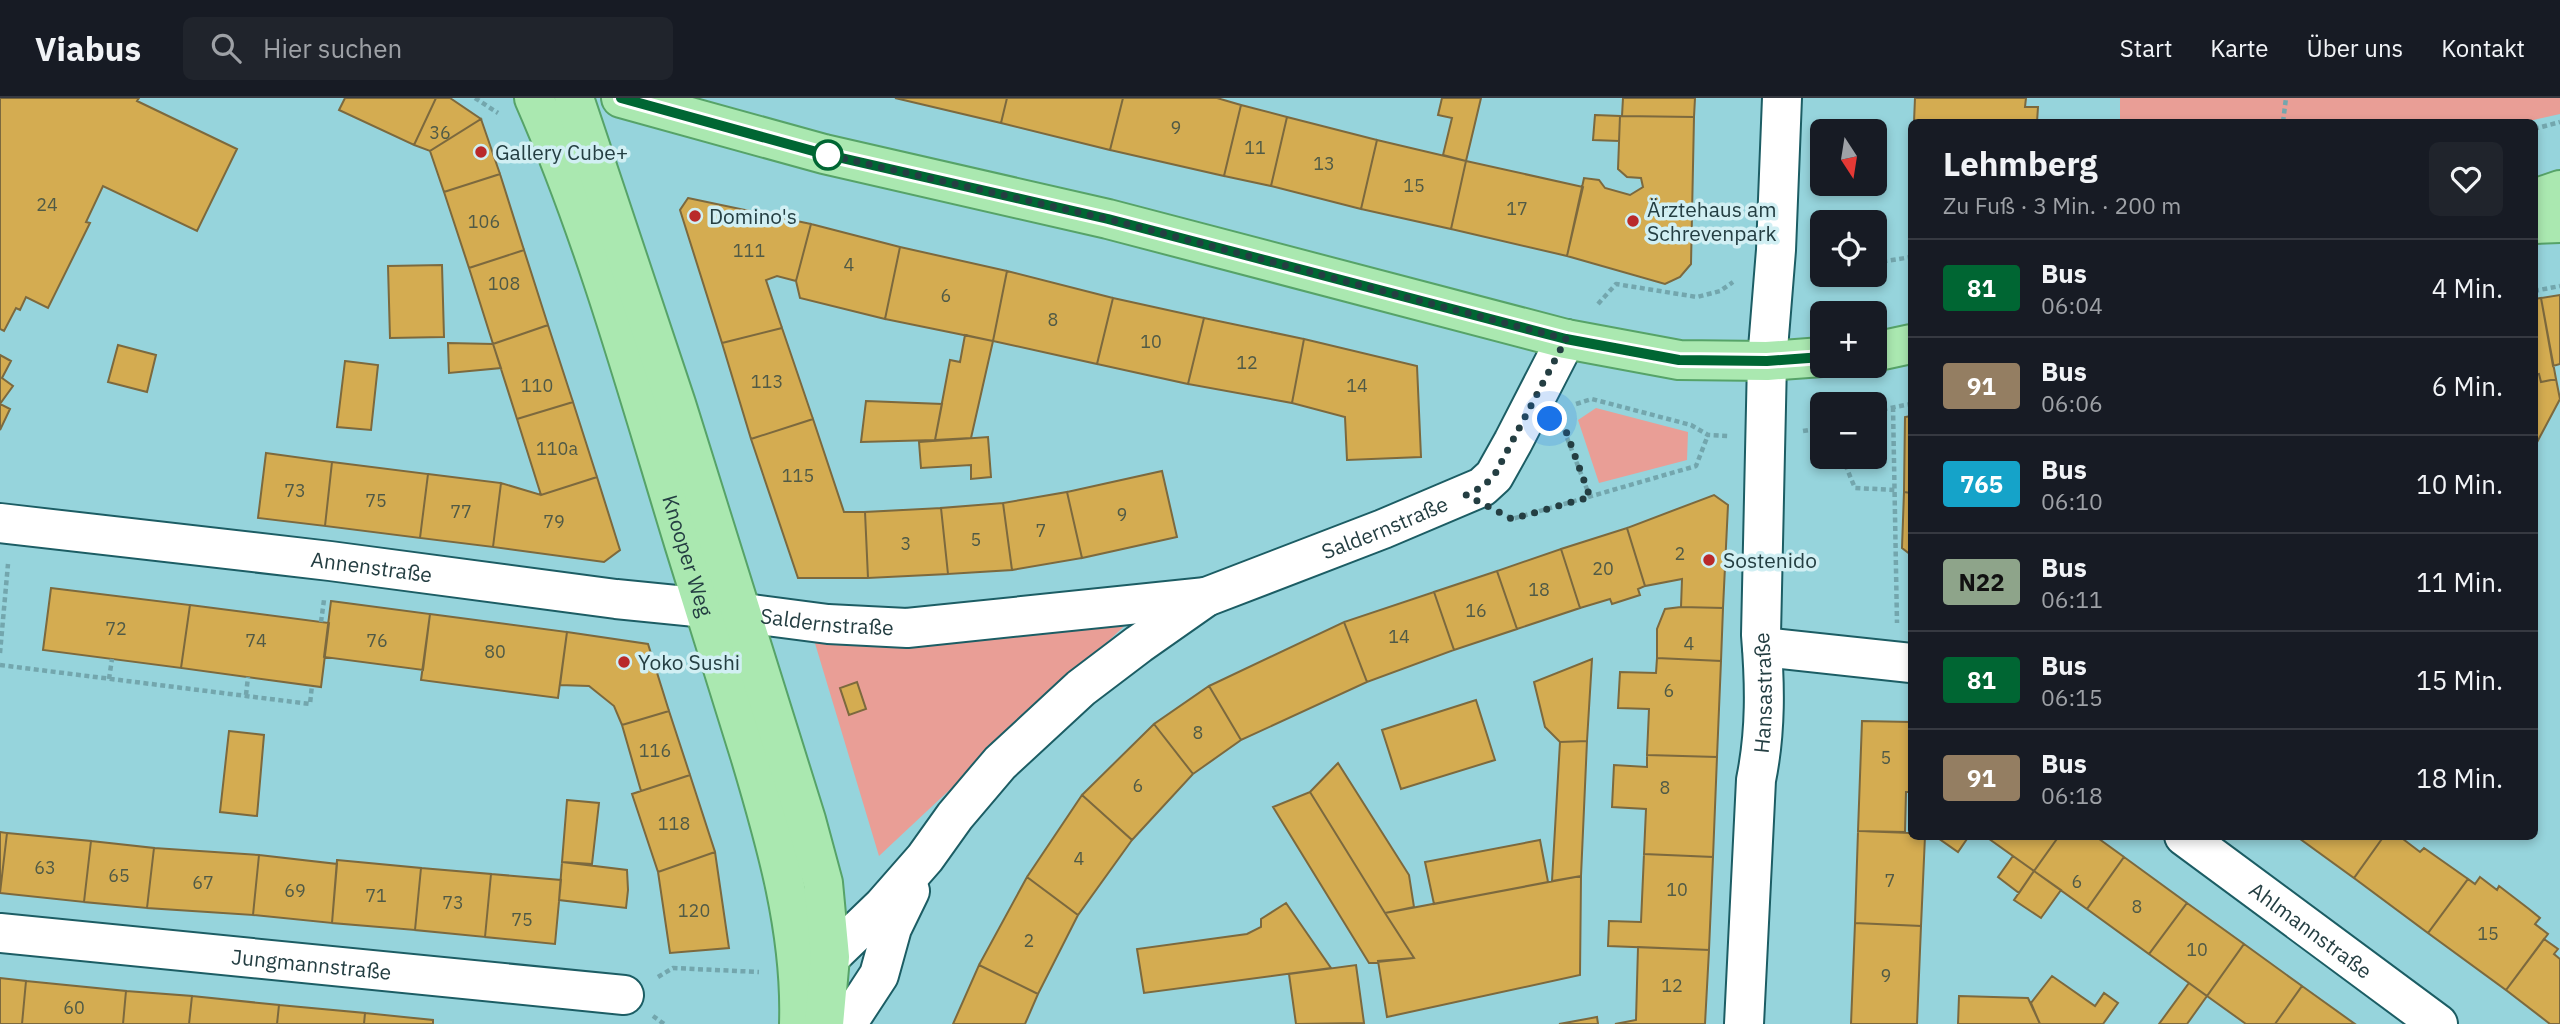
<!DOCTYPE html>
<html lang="de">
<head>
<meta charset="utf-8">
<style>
  :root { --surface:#171b24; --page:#20242c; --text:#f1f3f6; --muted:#9ea1a6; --line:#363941 }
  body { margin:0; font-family:"IBM Plex Sans",sans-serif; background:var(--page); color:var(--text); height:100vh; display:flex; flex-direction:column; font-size:26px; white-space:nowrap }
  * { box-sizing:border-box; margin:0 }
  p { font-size:23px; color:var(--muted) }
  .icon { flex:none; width:38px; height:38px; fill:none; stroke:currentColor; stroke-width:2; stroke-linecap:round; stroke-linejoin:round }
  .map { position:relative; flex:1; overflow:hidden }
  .side { position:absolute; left:1908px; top:21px; width:630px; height:721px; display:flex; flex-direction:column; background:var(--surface); border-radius:10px; box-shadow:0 4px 10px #0003 }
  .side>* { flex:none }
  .badge { padding:0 14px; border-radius:5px; font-size:24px; line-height:46px }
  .needle { width:46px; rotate:168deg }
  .tools { position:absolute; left:1810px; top:21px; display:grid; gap:14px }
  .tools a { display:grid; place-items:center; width:77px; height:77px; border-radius:10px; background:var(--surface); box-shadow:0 4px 10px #0003; font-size:35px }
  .you { position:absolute; width:35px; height:35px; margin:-18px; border:5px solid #fff; border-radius:50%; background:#1a73e8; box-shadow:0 0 0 10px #1a73e833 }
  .map>.badge { position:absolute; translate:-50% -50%; box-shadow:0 0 0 4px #fff }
  .round { display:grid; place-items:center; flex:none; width:74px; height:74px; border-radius:10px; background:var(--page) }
  .head { display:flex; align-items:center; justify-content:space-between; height:119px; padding:0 35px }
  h1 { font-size:33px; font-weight:700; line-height:52px }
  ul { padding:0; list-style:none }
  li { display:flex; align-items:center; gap:21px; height:98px; padding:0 35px; border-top:2px solid var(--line) }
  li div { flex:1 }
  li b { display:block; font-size:26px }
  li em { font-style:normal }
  li .badge { min-width:77px; font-weight:700; text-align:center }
  header { display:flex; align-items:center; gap:42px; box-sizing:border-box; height:98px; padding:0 35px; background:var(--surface); border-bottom:2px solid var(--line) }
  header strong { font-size:33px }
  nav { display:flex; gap:38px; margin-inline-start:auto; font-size:24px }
  .search { width:490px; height:63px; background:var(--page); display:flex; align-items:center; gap:18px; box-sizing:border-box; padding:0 24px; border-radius:10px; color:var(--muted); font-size:26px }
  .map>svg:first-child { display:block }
</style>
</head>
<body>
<header>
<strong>Viabus</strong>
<div class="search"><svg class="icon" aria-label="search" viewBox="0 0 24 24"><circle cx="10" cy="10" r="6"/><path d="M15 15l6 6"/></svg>Hier suchen</div>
<nav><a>Start</a><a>Karte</a><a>Über uns</a><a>Kontakt</a></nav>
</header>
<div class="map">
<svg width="2560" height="926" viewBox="0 0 2560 926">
  <rect width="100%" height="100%" fill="#96d4dc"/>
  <path fill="#e99e96" d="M2120,0H2560V16L2525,24H2120Z
    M1596,310L1688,334L1687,362L1599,385L1578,322Z
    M1134,519L879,758L814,542Z"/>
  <path fill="#d4ac51" stroke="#7c693e" stroke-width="2" d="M0,0H139L137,3L237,51L197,133L103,88L86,124L90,125L48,210L26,199L20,212L16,210L4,233L0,231Z
    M345,0H436L414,47L339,12Z
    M436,0H450L481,21L430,53L414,47Z
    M895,0H1007L1001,25Z
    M1007,0H1123L1110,52L1001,25Z
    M1123,0H1217L1241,7L1224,78L1110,52Z
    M1442,0H1481L1466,63L1443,57L1452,20L1438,17Z
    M1623,0H1695L1694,19L1622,18Z
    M1915,0H2026L2025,9H2038L2037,24H1914Z
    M1241,7L1287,19L1271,88L1224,78Z
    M1595,17L1620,18L1619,43L1593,42Z
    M1620,18L1694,19L1691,166L1680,179L1665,186L1567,158L1584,80L1599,82L1605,90L1630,97L1643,89L1641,80L1627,79L1618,71Z
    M1287,19L1377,42L1361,111L1271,88Z
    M481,21L500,76L444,94L430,53Z
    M1377,42L1466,63L1451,131L1361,111Z
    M1466,63L1583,89L1567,158L1451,131Z
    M500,76L524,152L469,170L444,94Z
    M688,100L811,126L796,183L777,178L766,182L782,230L722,245L680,112Z
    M811,126L900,149L885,221L800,200L796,183Z
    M900,149L1007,173L993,243L885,221Z
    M524,152L548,227L493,246L469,170Z
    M442,167L444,239L390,240L388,168Z
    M1007,173L1113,200L1097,266L993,243Z
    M2560,197V266L2553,268L2541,200Z
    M1113,200L1204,220L1188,286L1097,266Z
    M2541,200L2556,281L2541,284L2539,276L2534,277V201Z
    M1204,220L1304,241L1292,305L1188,286Z
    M548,227L573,304L517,321L493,246Z
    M782,230L813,321L751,341L722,245Z
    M965,237L993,243L971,340L935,342L950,262L960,264Z
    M1304,241L1417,268L1421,359L1347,362L1345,319L1292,305Z
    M448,245L493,246L501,270L449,275Z
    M118,247L156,257L147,294L108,284Z
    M0,257L11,263L2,280L13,288L0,306L10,311L0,332Z
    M345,263L378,267L371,332L337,329Z
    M2539,276L2541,284L2556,281L2560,301L2534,350V277Z
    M866,303L942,306L935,342L861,344Z
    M573,304L597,379L541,397L517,321Z
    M1911,318V395L1904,394L1905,319Z
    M813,321L844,414H865L868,480H798L751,341Z
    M988,339L991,379L971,381V367L921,370L919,344Z
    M266,355L332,364L325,428L258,420Z
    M332,364L428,376L420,440L325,428Z
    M1162,373L1177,439L1082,460L1067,394Z
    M428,376L501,385L493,449L420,440Z
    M597,379L620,452L604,464L493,449L501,385L541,397Z
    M1067,394L1082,460L1012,472L1003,405Z
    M1904,394L1911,395V457L1902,450Z
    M1714,397L1728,407L1723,510L1681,509L1682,481L1645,488L1627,430Z
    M1003,405L1012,472L948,476L941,410Z
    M941,410L948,476L868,480L865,414Z
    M1627,430L1645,488L1638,491L1640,497L1612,506L1610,501L1580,510L1561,451Z
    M1561,451L1580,510L1517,531L1497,473Z
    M1497,473L1517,531L1454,552L1434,494Z
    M51,490L190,507L181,570L43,552Z
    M1434,494L1454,552L1367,584L1344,524Z
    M331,503L430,516L423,572L324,559Z
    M190,507L329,525L321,589L181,570Z
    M1681,509L1723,510L1721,563L1657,560V531L1665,511Z
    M430,516L567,534L558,600L421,582Z
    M1344,524L1367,584L1241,642L1209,588Z
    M567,534L648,546L669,613L622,627L614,608L589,588L560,587Z
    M1657,560L1721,563L1717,659L1647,657L1649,611L1618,610L1620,574L1656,575Z
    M1592,561L1587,643L1560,644L1545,629L1534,584Z
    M857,584L866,611L849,617L840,590Z
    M1209,588L1241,642L1193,676L1154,626Z
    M1476,602L1495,662L1401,691L1382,632Z
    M669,613L690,677L641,693L622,627Z
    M1862,623L1911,624V694H1906L1905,734L1858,733Z
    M1154,626L1193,676L1132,742L1082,697Z
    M229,633L264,637L257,718L220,714Z
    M1587,643L1581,778L1552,783L1560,644Z
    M1647,657L1717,659L1713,759L1644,756L1646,711L1612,709L1614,667L1647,669Z
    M1338,665L1409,777L1414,809L1385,815L1310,694Z
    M690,677L715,754L658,774L632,696Z
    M1310,694L1385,815L1414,860L1369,865L1273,709Z
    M1082,697L1132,742L1078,817L1027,779Z
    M567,702L599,705L592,766L562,764Z
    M1858,733L1911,735V738H1925L1921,828L1855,825Z
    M0,734L7,735L0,795Z
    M7,735L91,743L84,804L0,795Z
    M1940,738H1969L1958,754L1938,740Z
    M1985,738H2059L2034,773Z
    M2059,738H2095L2124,759L2087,811L2034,773Z
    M2296,738H2384L2354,780Z
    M2384,738H2399L2420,754L2424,750L2468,781L2428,835L2354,780Z
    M1540,742L1548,784L1434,806L1425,764Z
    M91,743L154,750L147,810L84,804Z
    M154,750L259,757L253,817L147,810Z
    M715,754L729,850L670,855L658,774Z
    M1644,756L1713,759L1709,852L1608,848L1609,823L1641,824Z
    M259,757L337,766L332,825L253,817Z
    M2013,758L2034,773L2019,795L1998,779Z
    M2124,759L2187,805L2149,856L2087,811Z
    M337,762L421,770L415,832L332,825Z
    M562,764L627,772L628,792L626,810L559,802Z
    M421,770L491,776L485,839L415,832Z
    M2034,773L2061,792L2041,820L2014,802Z
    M491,776L561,782L555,846L485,839Z
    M1581,778L1580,877L1387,919L1378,863L1414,860L1385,815Z
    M1027,779L1078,817L1038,896L979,867Z
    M2480,779L2497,792L2499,788L2529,811L2540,820L2535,826L2548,836L2506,892L2428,835L2468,781L2475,786Z
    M1286,805L1331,870L1144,895L1137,851L1247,836L1261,829V821Z
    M2187,805L2244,846L2207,898L2149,856Z
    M1855,825L1921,828L1917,926H1851Z
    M2544,841L2558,851L2554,856L2560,861V926H2550L2506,892Z
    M2244,846L2302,888L2275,926H2246L2207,898Z
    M1638,849L1709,852L1705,926H1615L1636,922Z
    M979,867L1038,896L1025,926H953Z
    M1356,867L1364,925L1296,926L1289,876Z
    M2052,878L2095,908L2104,895L2118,905L2103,926H2040L2031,905Z
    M0,880L26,883L22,926H0Z
    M26,883L126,893L123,926H22Z
    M2189,885L2207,898L2187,926H2159Z
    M2302,888L2355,926H2275Z
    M126,893L192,898L189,926H123Z
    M192,898L279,907L277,926H189Z
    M1959,898L2028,900L2040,926H1958Z
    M279,907L365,915L364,926H277Z
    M365,915L433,922V926H364Z
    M1597,919L1598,926H1559Z"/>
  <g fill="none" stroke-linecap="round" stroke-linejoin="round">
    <defs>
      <g id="minor">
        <path id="s1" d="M0,425L330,463L616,501L706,510L828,526L907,530L1206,499"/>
        <path d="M1762,549L1911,565"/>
        <path id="s2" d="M2184,738L2438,926"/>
        <path id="s3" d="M0,835L624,897"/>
        <path id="s4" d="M806,871L830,859L882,809L925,760L955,718L1000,665L1081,590L1139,546L1206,499L1383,431L1482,389L1494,378L1513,344L1566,241"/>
        <path d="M847,926L879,877L892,830L910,793"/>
        <path id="s5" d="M1744,926L1756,682C1766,633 1765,586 1761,537L1767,263L1776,152L1782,0"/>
      </g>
      <g id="major">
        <path id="s6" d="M534,0C596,141 639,298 684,445C706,516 728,586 750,657C776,744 802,834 799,926"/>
        <path d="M574,0L676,306L806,722L823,785L830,859L824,926"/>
        <path d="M621,0L824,56L1108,121L1566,241L1679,262L1767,263L1822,259"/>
        <path d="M2534,101L2560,92"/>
        <path d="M2534,126L2560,125"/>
        <path d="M1874,254L1911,246"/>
      </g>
    </defs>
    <use href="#minor" stroke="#1c5d64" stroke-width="42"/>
    <use href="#major" stroke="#56a368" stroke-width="42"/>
    <path stroke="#73a6ad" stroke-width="4.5" stroke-dasharray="5 3.5" stroke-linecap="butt" d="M475,0L498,15
      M2283,24L2286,0
      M2534,31L2560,24
      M1874,165L1911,159
      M2534,193L2560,188
      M1598,206L1616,186L1697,199L1720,193L1733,184
      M1576,306L1592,301L1691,327L1708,337L1728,338
      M1893,309L1897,525
      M1874,313L1911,306
      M1564,332L1590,399
      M1803,333L1822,330
      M1842,359L1855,390L1895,392
      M1507,418L1512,421L1696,368L1708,337
      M321,524L324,502
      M0,555L8,466
      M0,567L310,606L312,587
      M109,581L112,561
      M246,597L248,579
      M658,879L673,870L759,874
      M653,918L664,926"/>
    <use href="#minor" stroke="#fff" stroke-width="38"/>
    <use href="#major" stroke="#aae8b0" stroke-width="38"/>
  </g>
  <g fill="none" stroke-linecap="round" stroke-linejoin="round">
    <defs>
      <path id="line" d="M621,0L824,56L1108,121L1566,241L1679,262L1767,263L1822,259"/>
    </defs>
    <use href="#line" stroke="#fff" stroke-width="16"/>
    <use href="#line" stroke="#063" stroke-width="10"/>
    <path stroke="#243e42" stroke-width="7" stroke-dasharray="0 12.6" d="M828,57L824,56L1108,121L1566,241L1494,378L1482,389L1466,397L1512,421L1590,399L1566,333L1550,321"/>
  </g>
  <g fill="#b9292a" stroke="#d1eff3" stroke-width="2.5">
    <circle cx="481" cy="54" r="7"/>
    <circle cx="695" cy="118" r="7"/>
    <circle cx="1633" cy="123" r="7"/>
    <circle cx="1709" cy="462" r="7"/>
    <circle cx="624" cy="564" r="7"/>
  </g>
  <circle fill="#fff" stroke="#063" stroke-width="3.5" cx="828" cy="57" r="14"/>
  <g text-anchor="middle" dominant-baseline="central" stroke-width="7" stroke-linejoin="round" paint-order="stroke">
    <g font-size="18" fill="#505a46">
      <text x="1176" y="29">9</text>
      <text x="440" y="34">36</text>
      <text x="1255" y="49">11</text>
      <text x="1324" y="65">13</text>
      <text x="1414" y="87">15</text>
      <text x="47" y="106">24</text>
      <text x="1517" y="110">17</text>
      <text x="484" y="123">106</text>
      <text x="749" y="152">111</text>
      <text x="849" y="166">4</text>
      <text x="504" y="185">108</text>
      <text x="946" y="197">6</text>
      <text x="1053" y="221">8</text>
      <text x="1151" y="243">10</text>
      <text x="1247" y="264">12</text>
      <text x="767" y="283">113</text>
      <text x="537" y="287">110</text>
      <text x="1357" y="287">14</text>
      <text x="557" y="350">110a</text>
      <text x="798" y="377">115</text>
      <text x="295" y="392">73</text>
      <text x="376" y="402">75</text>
      <text x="461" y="413">77</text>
      <text x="1122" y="416">9</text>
      <text x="554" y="423">79</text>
      <text x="1041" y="432">7</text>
      <text x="976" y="441">5</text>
      <text x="906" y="445">3</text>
      <text x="1680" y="455">2</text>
      <text x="1603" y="470">20</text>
      <text x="1539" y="491">18</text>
      <text x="1476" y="512">16</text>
      <text x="116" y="530">72</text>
      <text x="1399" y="538">14</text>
      <text x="256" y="542">74</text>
      <text x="377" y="542">76</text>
      <text x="1689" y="545">4</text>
      <text x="495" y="553">80</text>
      <text x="1669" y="592">6</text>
      <text x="1198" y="634">8</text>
      <text x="655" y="652">116</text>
      <text x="1886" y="659">5</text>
      <text x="1138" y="687">6</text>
      <text x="1665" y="689">8</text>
      <text x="674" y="725">118</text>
      <text x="1079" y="760">4</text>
      <text x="45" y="769">63</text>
      <text x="119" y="777">65</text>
      <text x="1890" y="782">7</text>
      <text x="2077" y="783">6</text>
      <text x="203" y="784">67</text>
      <text x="1677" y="791">10</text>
      <text x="295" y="792">69</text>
      <text x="376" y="797">71</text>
      <text x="453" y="804">73</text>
      <text x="2137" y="808">8</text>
      <text x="694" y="812">120</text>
      <text x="522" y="821">75</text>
      <text x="2488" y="835">15</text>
      <text x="1029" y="842">2</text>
      <text x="2197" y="851">10</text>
      <text x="1886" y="877">9</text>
      <text x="1672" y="887">12</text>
      <text x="74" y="909">60</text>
    </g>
    <g font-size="21" fill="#243e42" stroke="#d1eff3" text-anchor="start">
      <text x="495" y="54">Gallery Cube+</text>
      <text x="1647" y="111">Ärztehaus am<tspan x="1647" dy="24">Schrevenpark</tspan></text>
      <text x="709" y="118">Domino's</text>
      <text x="1723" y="462">Sostenido</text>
      <text x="638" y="564">Yoko Sushi</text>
    </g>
    <g font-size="21" fill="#243e42" stroke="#d1eff3">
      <text stroke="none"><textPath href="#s4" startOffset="742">Saldernstraße</textPath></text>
      <text stroke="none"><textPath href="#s6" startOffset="483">Knooper Weg</textPath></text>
      <text stroke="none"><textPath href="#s1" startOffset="374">Annenstraße</textPath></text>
      <text stroke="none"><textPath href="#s1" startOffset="833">Saldernstraße</textPath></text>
      <text stroke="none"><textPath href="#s5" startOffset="332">Hansastraße</textPath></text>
      <text stroke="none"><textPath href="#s2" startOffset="158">Ahlmannstraße</textPath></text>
      <text stroke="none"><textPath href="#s3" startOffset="313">Jungmannstraße</textPath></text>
    </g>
  </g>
</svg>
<div class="tools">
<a><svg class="needle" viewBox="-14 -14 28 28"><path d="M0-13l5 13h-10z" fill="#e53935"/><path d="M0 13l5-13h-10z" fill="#9ea1a6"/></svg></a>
<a><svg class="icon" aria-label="locate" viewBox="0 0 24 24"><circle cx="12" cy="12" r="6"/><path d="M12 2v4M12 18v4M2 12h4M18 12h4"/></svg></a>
<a>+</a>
<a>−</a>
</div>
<div class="you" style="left:1550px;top:321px"></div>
<section class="side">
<div class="head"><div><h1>Lehmberg</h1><p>Zu Fuß · 3 Min. · 200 m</p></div><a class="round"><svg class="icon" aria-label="heart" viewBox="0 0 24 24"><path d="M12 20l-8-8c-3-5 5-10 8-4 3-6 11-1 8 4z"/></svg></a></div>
<ul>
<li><span class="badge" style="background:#063;color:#fff">81</span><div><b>Bus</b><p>06:04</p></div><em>4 Min.</em></li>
<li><span class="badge" style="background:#947e62;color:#fff">91</span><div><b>Bus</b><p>06:06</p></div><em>6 Min.</em></li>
<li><span class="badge" style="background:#15a3c9;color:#fff">765</span><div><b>Bus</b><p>06:10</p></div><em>10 Min.</em></li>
<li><span class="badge" style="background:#8ea48a;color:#111">N22</span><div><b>Bus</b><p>06:11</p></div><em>11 Min.</em></li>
<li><span class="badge" style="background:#063;color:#fff">81</span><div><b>Bus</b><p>06:15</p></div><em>15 Min.</em></li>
<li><span class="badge" style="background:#947e62;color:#fff">91</span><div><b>Bus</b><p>06:18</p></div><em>18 Min.</em></li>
</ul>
</section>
</div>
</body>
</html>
